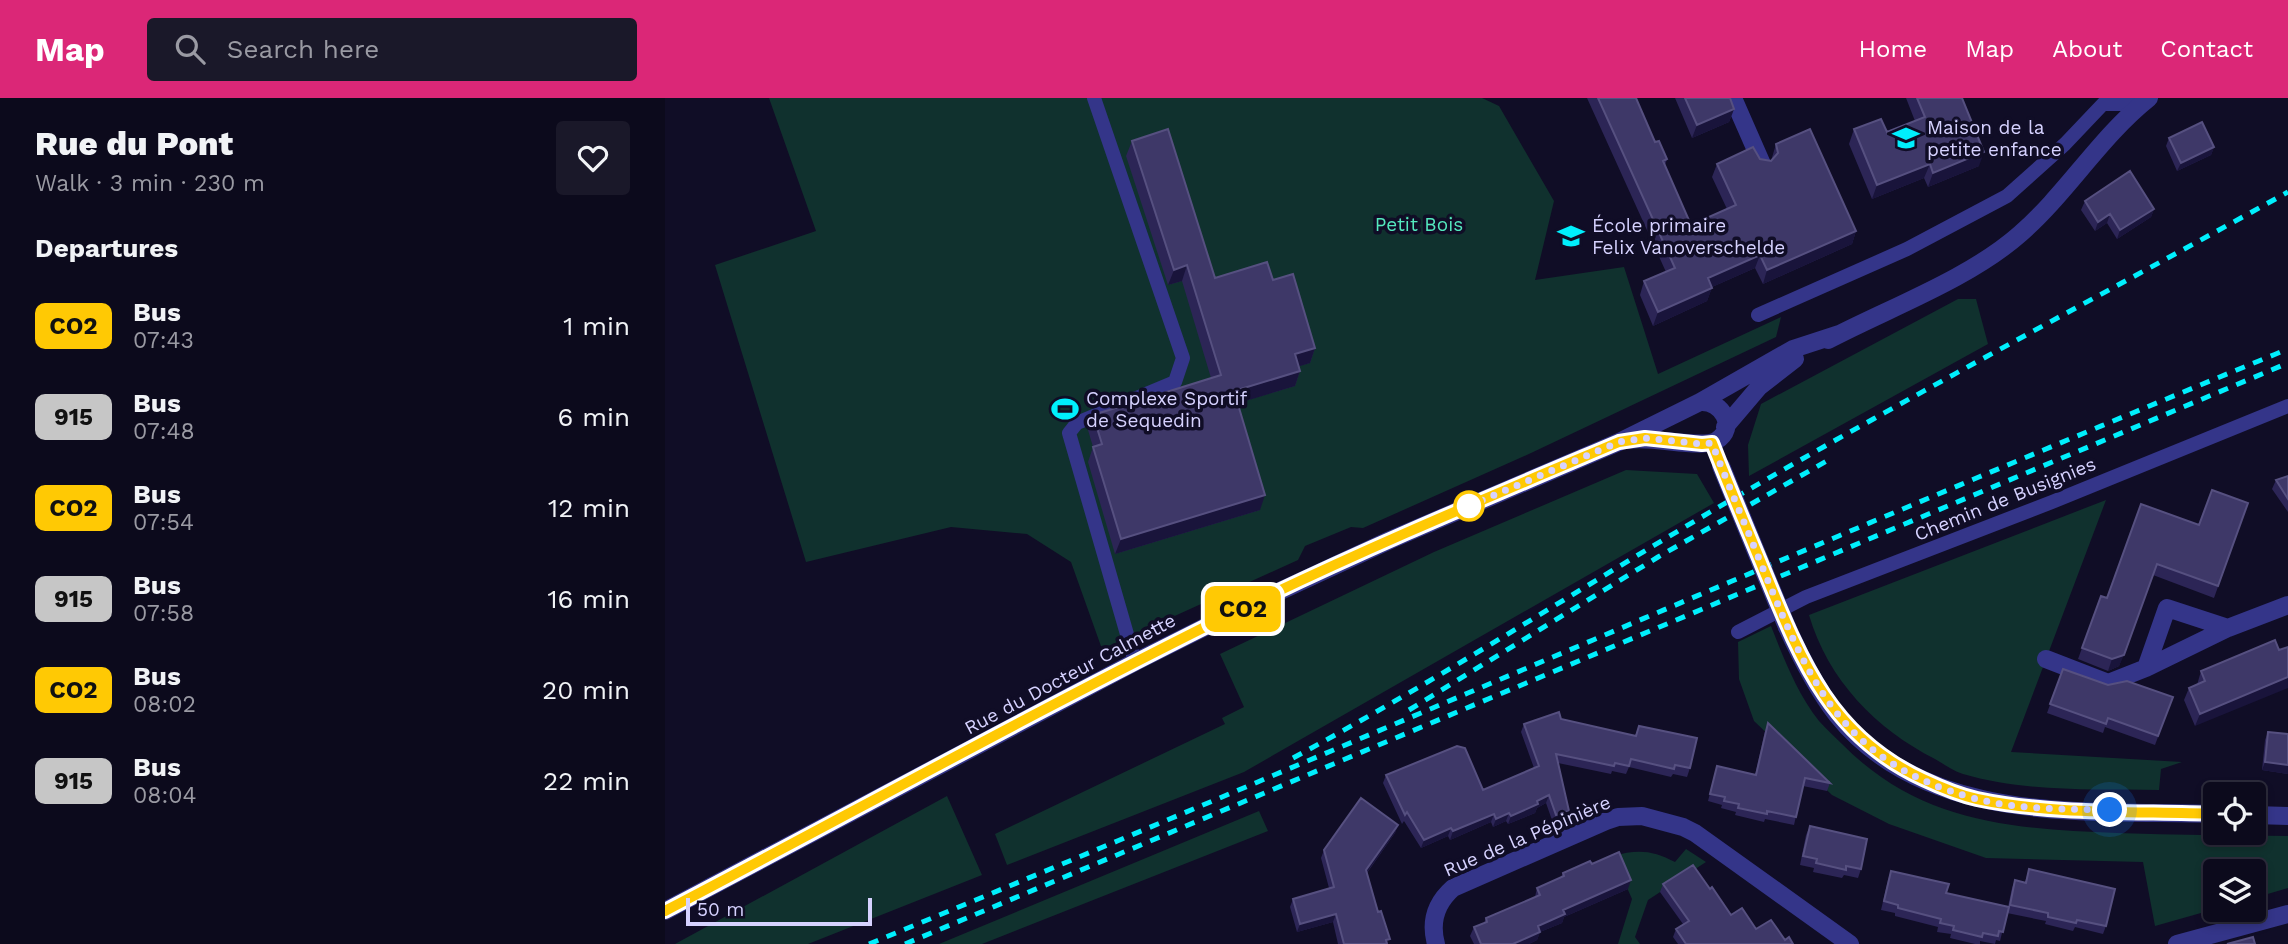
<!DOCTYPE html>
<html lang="en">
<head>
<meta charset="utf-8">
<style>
  :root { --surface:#0c0a1c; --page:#1a1829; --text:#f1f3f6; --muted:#9a9aa3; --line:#2c2b3b; --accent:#db2777 }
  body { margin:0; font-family:"Work Sans",sans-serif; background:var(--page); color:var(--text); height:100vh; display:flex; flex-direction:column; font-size:26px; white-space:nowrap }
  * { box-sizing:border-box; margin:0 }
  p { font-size:23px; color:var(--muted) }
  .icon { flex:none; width:38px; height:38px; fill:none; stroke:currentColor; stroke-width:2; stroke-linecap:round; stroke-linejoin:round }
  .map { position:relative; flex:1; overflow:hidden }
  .details { display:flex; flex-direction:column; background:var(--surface); width:665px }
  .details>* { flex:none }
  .badge { padding:0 14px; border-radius:10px; font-size:24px; line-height:46px }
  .controls { position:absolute; left:1538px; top:684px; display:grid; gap:14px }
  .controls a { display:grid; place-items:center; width:63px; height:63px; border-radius:7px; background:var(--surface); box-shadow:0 4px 10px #0003,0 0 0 2px var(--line); font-size:35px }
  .scale { position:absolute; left:21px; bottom:18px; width:186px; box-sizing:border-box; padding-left:7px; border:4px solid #d6d2ff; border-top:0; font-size:19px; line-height:24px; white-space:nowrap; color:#d6d2ff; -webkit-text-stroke:5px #100d26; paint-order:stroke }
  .you { position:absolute; width:35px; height:35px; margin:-18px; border:5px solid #fff; border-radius:50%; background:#1a73e8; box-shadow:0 0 0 10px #1a73e833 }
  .map>.badge { position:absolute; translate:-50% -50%; box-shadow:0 0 0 4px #fff }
  h2 { padding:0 35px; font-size:26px; line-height:63px }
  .round { display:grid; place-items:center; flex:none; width:74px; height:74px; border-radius:7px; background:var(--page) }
  .headline { display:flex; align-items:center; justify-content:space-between; height:119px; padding:0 35px }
  h1 { font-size:33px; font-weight:800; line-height:52px }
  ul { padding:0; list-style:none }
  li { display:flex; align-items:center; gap:21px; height:91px; padding:0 35px }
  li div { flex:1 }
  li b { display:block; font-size:26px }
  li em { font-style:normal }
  li .badge { min-width:77px; font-weight:700; text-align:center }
  header { display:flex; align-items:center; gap:42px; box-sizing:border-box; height:98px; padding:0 35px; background:var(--accent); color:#fff }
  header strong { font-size:33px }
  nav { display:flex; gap:38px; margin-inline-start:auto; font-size:24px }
  .search { width:490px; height:63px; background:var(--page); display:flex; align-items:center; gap:18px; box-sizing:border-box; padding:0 24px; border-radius:7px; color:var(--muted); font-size:26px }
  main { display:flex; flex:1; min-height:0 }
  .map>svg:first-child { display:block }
</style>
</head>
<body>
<header>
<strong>Map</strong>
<div class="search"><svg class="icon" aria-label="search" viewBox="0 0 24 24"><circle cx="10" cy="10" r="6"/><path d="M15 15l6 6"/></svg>Search here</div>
<nav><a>Home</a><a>Map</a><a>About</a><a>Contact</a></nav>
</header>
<main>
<section class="details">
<div class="headline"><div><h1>Rue du Pont</h1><p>Walk · 3 min · 230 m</p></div><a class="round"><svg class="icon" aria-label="heart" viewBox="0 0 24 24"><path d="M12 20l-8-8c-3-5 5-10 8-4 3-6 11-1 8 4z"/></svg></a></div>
<h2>Departures</h2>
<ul>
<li><span class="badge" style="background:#ffc904;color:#111">CO2</span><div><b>Bus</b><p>07:43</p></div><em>1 min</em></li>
<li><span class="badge" style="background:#c6c6c6;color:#111">915</span><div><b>Bus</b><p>07:48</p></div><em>6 min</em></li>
<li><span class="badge" style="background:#ffc904;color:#111">CO2</span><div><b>Bus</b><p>07:54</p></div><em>12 min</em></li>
<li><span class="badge" style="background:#c6c6c6;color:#111">915</span><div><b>Bus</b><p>07:58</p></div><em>16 min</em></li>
<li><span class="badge" style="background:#ffc904;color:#111">CO2</span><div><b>Bus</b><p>08:02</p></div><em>20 min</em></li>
<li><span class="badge" style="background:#c6c6c6;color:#111">915</span><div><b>Bus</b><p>08:04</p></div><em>22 min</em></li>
</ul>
</section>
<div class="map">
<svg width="1623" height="846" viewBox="0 0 1623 846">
  <rect width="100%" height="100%" fill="#100d26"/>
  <path fill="#10312e" d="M104,0H817L834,8L889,103L870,182L959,169L993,276L1116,219L1111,239L866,355L698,430L686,429L640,448L633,462L437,551L406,464L362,436L286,429L141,464L50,167L151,133Z
    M1293,201H1311L1323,246L1084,378L1083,347L1096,306Z
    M961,372L1032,376L1049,405L579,674L342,767L330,736L560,626L557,620L579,609L555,556L769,454Z
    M1441,402L1346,654L1517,664L1496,671L1494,692C1431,691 1358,694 1298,676C1288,673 1279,666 1270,661C1211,631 1163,582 1144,517Z
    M1106,528C1119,561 1132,595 1154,623C1161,631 1169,638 1177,646C1255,725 1347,731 1452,735C1509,737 1566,737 1623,738V790L1589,800V774H1550V811L1490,828L1478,764L1321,760L1224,726L1167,697L1089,623L1074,581L1073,544Z
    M282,698L317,777L143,846H10Z
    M594,713L603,733L317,846H274Z
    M1021,751L1041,764L983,802L970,839L975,846H953L967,801L948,758C972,751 988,752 1010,764Z"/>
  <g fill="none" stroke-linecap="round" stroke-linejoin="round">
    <path stroke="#343589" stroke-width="14" d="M429,0L518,260L510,284L412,325L404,335L470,564
      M1093,217L1242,151L1342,98L1400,46L1438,6H1476
      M1073,534L1141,499L1387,404L1623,308"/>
    <path stroke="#343589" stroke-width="18" d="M1068,0L1097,66
      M1381,561L1443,585L1481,570L1563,530L1623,507
      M1481,570L1502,510L1563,530
      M771,846C765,824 771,805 788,790L941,723L953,719L977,718L1018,729L1030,735L1185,846
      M1512,846L1623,816"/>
    <path stroke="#343589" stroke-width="18" d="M1163,242C1224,210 1304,181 1355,136C1402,95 1435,39 1484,0
      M1060,329L1094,289L1130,261
      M964,342C986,338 1037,351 1051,343C1073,330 1057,302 1035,304
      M1122,529C1136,560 1151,590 1172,617C1261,728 1423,712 1550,716
      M1589,717L1623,718
      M0,813L470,564L570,514L725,442L954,344L1035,304L1128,251L1174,236"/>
    <path stroke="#00effd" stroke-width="5" stroke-dasharray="10 9" stroke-linecap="butt" d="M744,612L993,459L1167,360
      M628,660C777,580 918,488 1064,403C1248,296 1437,197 1623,94
      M204,846C679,651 1148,445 1623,251
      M240,846L1623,265"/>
    <path stroke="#343589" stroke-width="18" d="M1056,368L1122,529"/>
  </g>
  <path fill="#2c2556" d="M922,0H971L990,44L1002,61L1000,67L1026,127L1062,111L1047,79L1052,66L1095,61L1106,63L1111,46L1191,133L1187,146L1098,186L1090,170L1047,189L1042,203L988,228L975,197L979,183L1001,174Z
    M1010,0H1065L1069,11L1064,24L1027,40Z
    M1241,0H1297L1314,68L1263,89L1259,80L1207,101L1184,46L1189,31L1222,34L1250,23Z
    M1504,40L1549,49L1546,57L1512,73L1501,48Z
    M467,43L550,180L608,182L650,250L645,265L634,268L635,273L630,288L573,305L595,412L450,456L423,364L428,349L423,332L428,317L546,280L517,183L503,187L461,58Z
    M1420,103L1489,111L1486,119L1452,141L1442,125L1430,133L1416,112Z
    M1623,378V414L1607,391L1611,382Z
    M1583,405L1549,500L1488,477L1454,568L1443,573L1413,561L1436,498L1442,500L1534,427Z
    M1610,542L1530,628L1519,602L1524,590L1532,587L1536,573Z
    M1398,571L1443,587L1508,599L1490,647L1440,629L1438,635L1382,615Z
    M896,621L970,638L974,628L1025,670L1022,679L1008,676L1006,679L964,669L961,676L947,673L946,676L893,665L904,713L901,721L888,725L881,705L872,710L870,715L843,726L841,723L828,729L826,724L785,742L783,738L756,750L739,723L737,726L718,685L721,677L818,692L869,670L856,634L859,626Z
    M1103,625L1165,685L1162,693L1138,688L1129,727L1100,721L1099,724L1070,717L1071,714L1056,710L1057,707L1043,703L1052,668L1090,677L1100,633Z
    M1603,634L1623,636V676L1597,672L1600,642Z
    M733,727L730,735L702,775L723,846H673L668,824L632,834L625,809L628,801L664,790L656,760L659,752Z
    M1145,728L1196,771L1193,780L1179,777L1177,780L1148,774L1149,770L1135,767L1141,737Z
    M927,766L963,791L899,819L897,825L875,834L872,842L864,846H809L805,838L809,829L819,825L821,820L870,799L872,790L896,779L898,775Z
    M1364,771L1441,828L1438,836L1410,829L1408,833L1380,826L1381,823L1342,815L1335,843L1331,842L1330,846L1315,843V846H1310L1285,840L1286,836L1272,834L1273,829L1230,818V815L1216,812L1223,782L1226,773L1281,795L1343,809L1347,790L1350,782L1360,784Z
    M998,786L1045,791L1066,817L1091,831L1128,846H1013L1008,839L1011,831L1018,826L995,794Z"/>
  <path fill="#19143b" d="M1069,11L1064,24L1027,40L1032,27Z
    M1549,49L1546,57L1512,73L1516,65Z
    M1319,54L1314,68L1263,89L1268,75Z
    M1265,66L1259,80L1207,101L1212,87Z
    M1489,111L1486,119L1452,141L1455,132Z
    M1445,116L1442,125L1430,133L1433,124Z
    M1191,133L1187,146L1098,186L1102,172Z
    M1095,157L1090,170L1038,193L1043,180Z
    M522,167L517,183L503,187L509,172Z
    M1047,190L1042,203L988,228L993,214Z
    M650,250L645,265L625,271L630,256Z
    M635,273L630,288L564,308L569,293Z
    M600,397L595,412L450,456L456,441Z
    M1459,557L1454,568L1443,573L1447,561Z
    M1623,579V590L1530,628L1535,616Z
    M1600,664L1623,667V676L1597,672Z
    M884,697L881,705L872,710L870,715L843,726L846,718L872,703Z
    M904,713L901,721L888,725L891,717Z
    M844,715L841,723L828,729L831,721Z
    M829,716L826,724L785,742L788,733Z
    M733,727L730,735L698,780L701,772Z
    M786,730L783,738L756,750L759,742Z
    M966,782L963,791L899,819L897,825L875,834L872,842L864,846H848L873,828L898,812Z
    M671,816L668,824L632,834L635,826Z"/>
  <path fill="#3e3868" stroke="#565080" stroke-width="2" d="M933,0H971L990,44L994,43L1002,61L998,63L1026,127L1071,107L1052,66L1088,49L1095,61L1106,63L1113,55L1111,46L1145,31L1191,133L1102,172L1095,157L1043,180L1047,190L993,214L979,183L1010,170Z
    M1020,0H1065L1069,11L1032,27Z
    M1252,0H1297L1319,54L1268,75L1265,66L1212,87L1189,31L1216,21L1222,34L1260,19Z
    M1537,24L1549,49L1516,65L1504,40Z
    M503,31L550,180L602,164L608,182L628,176L650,250L630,256L635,273L569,293L600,397L456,441L428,349L437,346L428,317L556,277L522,167L509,172L467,43Z
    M1465,73L1489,111L1455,132L1445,116L1433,124L1420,103Z
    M1623,378V401L1611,382Z
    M1547,392L1583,405L1553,488L1492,466L1459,557L1447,561L1417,550L1436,498L1442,500L1476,406L1534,427Z
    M1610,542L1614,552L1623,549V579L1535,616L1524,590L1540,583L1536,573Z
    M1398,571L1443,587L1462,583L1508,599L1493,638L1443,620L1441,626L1385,606Z
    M894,614L896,621L971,638L974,628L1032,640L1025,670L1010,667L1009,671L966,661L964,668L950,665L949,668L891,656L904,713L891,717L884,697L872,703L873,706L846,718L844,715L831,721L829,716L788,733L786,730L759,742L742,714L740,717L721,677L792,648L800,650L818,692L874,668L859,626Z
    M1103,625L1165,685L1140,680L1131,719L1102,713V716L1073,710L1074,706L1059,703L1060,699L1045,696L1052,668L1091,677Z
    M1603,634L1623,636V667L1600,664Z
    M696,700L733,727L701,772L713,814L716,813L725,841L721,842L722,846H679L671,816L635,826L628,801L669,789L659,752Z
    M1145,728L1202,741L1196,771L1181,768V772L1151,765L1152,761L1138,758Z
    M954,754L966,782L898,812L900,816L873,828L875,834L848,846H816L809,829L822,824L821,820L875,797L872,790L899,778L898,775L925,763L927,766Z
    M1028,767L1045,791L1047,789L1066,817L1077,810L1091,831L1106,822L1120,842L1124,839L1128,846H1021L1011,831L1024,823L998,786Z
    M1364,771L1450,791L1441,828L1412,822L1411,825L1383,819V815L1345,807L1350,782L1361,785Z
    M1226,773L1284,786L1281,795L1344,809L1338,834L1334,833L1333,838L1318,835L1317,839L1288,832L1289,828L1275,825L1276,821L1233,810V807L1219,803Z
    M1588,839L1590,846H1562Z"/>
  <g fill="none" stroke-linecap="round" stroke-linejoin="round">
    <defs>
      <path id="line" d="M0,813C189,714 376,610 568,515C694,453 824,399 954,344L980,340L1037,346L1047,345C1064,389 1083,433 1101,477C1137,565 1167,639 1258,681C1275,689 1294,697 1312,701C1387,717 1474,713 1550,716"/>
    </defs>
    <use href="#line" stroke="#fff" stroke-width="16"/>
    <use href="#line" stroke="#ffc904" stroke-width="10"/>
    <path stroke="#d6d2ff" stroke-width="7" stroke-dasharray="0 12.6" d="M804,408L799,410L954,344L980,340L1037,346L1047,345C1064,389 1083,433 1101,478C1147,590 1181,665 1308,700C1351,712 1400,711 1445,712"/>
  </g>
  <defs>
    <symbol id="school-bare" viewBox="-9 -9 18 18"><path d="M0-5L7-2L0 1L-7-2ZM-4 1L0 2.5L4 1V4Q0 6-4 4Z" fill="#00effd" stroke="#100d26" stroke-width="2.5" paint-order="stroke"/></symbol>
    <symbol id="stadium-bare" viewBox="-9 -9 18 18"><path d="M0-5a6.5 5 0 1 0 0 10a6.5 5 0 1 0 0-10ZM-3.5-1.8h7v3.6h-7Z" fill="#00effd" stroke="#100d26" stroke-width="2.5" paint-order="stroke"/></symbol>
  </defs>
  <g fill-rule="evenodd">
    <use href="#school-bare" x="1222" y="21" width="38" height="38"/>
    <use href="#school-bare" x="887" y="119" width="38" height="38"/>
    <use href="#stadium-bare" x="381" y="292" width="38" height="38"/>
  </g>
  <circle fill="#fff" stroke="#ffc904" stroke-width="3.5" cx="804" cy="408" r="14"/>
  <g text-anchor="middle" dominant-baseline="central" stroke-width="7" stroke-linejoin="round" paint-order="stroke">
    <g font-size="19" fill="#d6d2ff" stroke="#100d26" text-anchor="start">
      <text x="1262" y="29">Maison de la<tspan x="1262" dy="22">petite enfance</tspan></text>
      <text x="927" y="127">École primaire<tspan x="927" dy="22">Felix Vanoverschelde</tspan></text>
      <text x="421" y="300">Complexe Sportif<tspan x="421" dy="22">de Sequedin</tspan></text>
    </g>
    <g font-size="19" fill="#54e9be" stroke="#100d26">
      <text x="754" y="126">Petit Bois</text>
    </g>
    <g font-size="19" fill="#d6d2ff" stroke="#100d26">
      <text transform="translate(1340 401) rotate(-22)">Chemin de Busignies</text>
      <text transform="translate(405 576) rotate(-28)">Rue du Docteur Calmette</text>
      <text transform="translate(862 738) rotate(-23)">Rue de la Pépinière</text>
    </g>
  </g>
</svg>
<div class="controls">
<a><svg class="icon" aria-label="locate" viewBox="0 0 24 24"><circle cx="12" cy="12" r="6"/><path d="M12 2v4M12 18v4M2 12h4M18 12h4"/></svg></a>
<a><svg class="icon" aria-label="layers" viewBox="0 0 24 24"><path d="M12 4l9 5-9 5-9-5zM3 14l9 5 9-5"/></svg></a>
</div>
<div class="scale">50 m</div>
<div class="you" style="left:1445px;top:712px"></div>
<b class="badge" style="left:578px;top:511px;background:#ffc904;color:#111">CO2</b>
</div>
</main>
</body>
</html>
